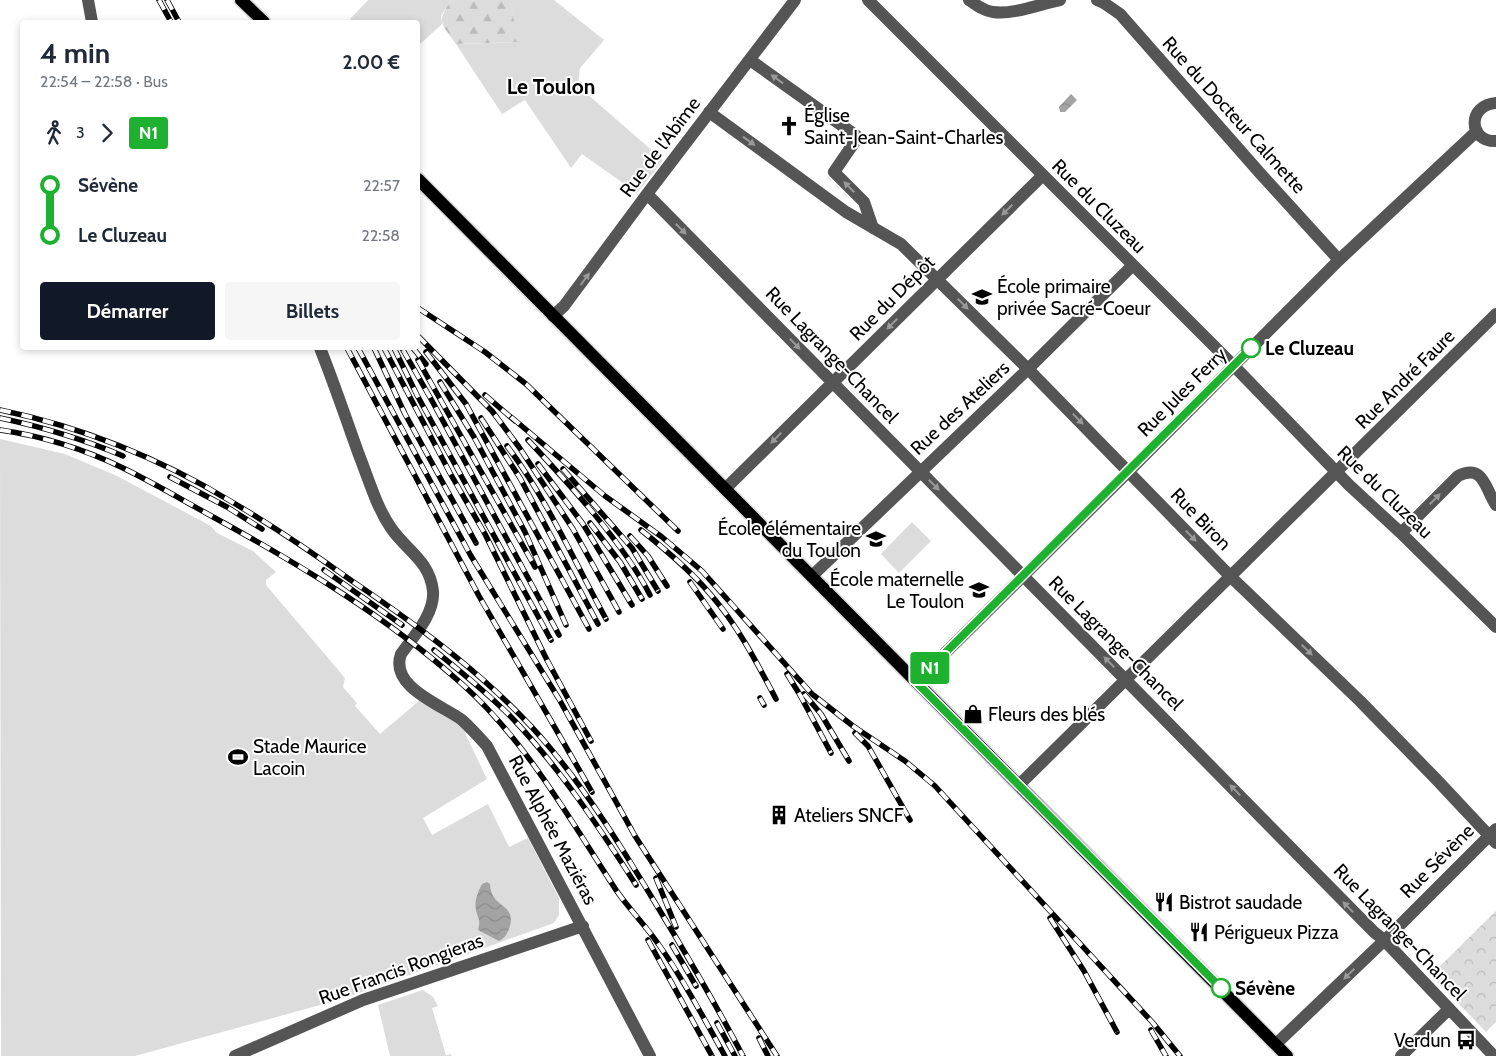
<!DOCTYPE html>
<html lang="fr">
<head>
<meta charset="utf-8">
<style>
  :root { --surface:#fff; --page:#f6f6f7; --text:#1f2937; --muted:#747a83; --accent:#111827 }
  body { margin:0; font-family:Cabin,sans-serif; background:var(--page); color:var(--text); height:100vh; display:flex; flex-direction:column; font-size:19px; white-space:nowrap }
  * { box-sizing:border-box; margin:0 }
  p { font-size:16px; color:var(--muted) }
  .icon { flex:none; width:28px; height:28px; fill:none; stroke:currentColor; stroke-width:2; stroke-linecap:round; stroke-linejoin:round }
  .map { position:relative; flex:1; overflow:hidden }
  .drawer { position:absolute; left:20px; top:20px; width:400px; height:330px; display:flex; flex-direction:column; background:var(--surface); border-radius:5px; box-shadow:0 2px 8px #0003 }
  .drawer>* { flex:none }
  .badge { padding:0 10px; border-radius:4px; font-size:18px; line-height:32px }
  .map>.badge { position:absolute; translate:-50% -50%; box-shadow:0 0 0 2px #fff }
  .legs { display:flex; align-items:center; gap:8px; height:55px; padding:0 20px; font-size:16px }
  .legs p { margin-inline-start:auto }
  .summary { display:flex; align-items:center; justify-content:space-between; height:85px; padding:0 20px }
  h1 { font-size:28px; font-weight:700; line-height:38px }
  .button { display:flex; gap:10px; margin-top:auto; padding:10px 20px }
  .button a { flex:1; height:58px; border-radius:5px; background:var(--accent); color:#fff; font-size:20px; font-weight:700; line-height:58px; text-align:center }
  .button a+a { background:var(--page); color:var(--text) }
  ul { padding:0 20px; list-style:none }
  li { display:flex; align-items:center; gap:18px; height:50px; font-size:19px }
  li i { display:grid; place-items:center; width:8px; height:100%; margin:0 6px; background:currentColor }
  li i::after { content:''; width:12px; height:12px; margin:-6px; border:4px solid; border-radius:50%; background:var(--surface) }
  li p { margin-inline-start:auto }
  li:first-child i { background:linear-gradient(#0000 50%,currentColor 0) }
  li:last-child i { background:linear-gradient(currentColor 50%,#0000 0) }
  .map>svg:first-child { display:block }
</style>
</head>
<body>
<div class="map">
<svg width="1496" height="1056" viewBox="0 0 1496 1056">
  <defs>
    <pattern id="forest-firs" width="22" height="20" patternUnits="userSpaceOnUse" patternTransform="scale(1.25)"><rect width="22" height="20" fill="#dcdcdc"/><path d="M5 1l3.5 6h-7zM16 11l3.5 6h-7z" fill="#bbb"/></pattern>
    <pattern id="park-crowns" width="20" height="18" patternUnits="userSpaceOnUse" patternTransform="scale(1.25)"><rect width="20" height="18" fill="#dcdcdc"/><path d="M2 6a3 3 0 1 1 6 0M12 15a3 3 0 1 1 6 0" fill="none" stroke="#bbb"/></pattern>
    <pattern id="water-waves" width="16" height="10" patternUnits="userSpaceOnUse" patternTransform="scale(1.25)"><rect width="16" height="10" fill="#a3a3a3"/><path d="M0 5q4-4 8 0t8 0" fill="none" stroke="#8b8b8b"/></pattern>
  </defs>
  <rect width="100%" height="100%" fill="#fff"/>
  <path fill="#dcdcdc" d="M368,0H451L441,16L442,24L418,46V22H353L350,19Z
    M505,0H554L604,40L580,68L578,86L663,160L637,193L582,154L571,168L525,100L502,114L456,44L517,42L511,5Z
    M0,439L65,454L117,476L211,526L217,533L253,551L276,572L266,580V585L345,678L343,687L357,703L355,706L380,734L420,700L465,729V733L487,779L423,818L432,835L488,804L509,847L528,838L559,898V915L554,923L342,999L135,1056H1Z
    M912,522L931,541L899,573L881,554Z
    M423,990L433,997L438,1006L432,1008L446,1055L451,1054L452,1056H390L378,1005Z"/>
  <path fill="url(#forest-firs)" d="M451,0H505L511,5L518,42L456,44C441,22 436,24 451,0Z"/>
  <path fill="url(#park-crowns)" d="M1496,911V1022L1486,1032L1431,975Z"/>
  <path fill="url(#water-waves)" d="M1071,94L1077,100L1065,112H1060L1059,107Z
    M487,882L490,884C491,910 518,902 509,929C507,934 505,938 499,941L478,930C481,918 478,920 476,910C474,901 478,892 482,884Z"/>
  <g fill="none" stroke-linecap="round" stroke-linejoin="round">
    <defs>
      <path id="major" d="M241,0L264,22
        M418,179L1287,1056"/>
    </defs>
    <use href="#major" stroke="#dbdbdb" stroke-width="15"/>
    <path stroke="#555" stroke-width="12" d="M88,0L92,22
      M868,0L1234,366L1349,485L1401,533L1496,627
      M969,0C976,5 984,11 993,12C1013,15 1040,4 1060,0
      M1097,0L1104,3L1120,14L1259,172L1339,260
      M750,60L858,137L834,172L864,202L873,228
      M1496,103C1467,105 1468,142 1496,141
      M709,112L846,212L901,244L1028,369L1231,577L1360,701L1436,779L1496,843
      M647,194L1374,932L1384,940L1494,1056
      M553,316L564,306L647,194L795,0
      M320,348C334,383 346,419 359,455C369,480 376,506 391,528C406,550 430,561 433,591C435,614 413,637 401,654C389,687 442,705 462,720C471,728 479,737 487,746L650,1056
      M725,489L1042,176
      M1401,533L1458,476C1484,463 1485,489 1496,505
      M812,576L1028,369L1133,265
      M916,682L1129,471L1339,260L1477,131
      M1019,785L1496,314
      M1276,1044L1391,934L1496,829
      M235,1056L363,1000L583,926
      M1401,1056L1449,1009"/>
    <use href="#major" stroke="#000" stroke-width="12"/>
    <defs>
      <path id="rail" d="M159,0L171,22
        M167,0L179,22
        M418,308L485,352L526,384L678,531
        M418,336L492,411L519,447L573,529L619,612
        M347,348L479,596L592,792
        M358,348L471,556L559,699L635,836L777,1056
        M374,348L405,414L476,543
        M384,348L450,473L485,534L547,660L591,741
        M394,348L417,395L551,640
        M413,348L426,364
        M403,350L431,399L559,635
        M426,352L466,404L589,629
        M418,360L535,567
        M440,382L474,437L525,532L566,625
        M485,395L515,421
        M0,410C82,427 161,459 232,502C273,526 313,553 352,581C423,629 495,682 551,749C590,796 622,848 654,901C685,952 715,1003 743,1056
        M511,417L574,470L605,496L662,537L702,571L812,694L853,726L905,761L935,786L1153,1023L1180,1056
        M0,418C42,427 83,439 123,456
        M481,418L520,478L598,624
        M0,430C42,436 84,449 123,468C154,483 184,501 215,518C302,566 387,617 462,684C526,741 569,818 616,890C629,909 646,926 659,945C684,980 704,1019 725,1056
        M528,440C570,485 622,541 650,595
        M507,446C547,499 574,561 606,619
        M538,464L583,524L632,605
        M563,469L632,548L658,591
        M170,477L227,507L262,529
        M590,523L620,562L642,599
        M641,530C666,550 691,571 711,595C738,626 757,663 776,699
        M630,536L648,556L667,586
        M324,570L402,625
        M690,582L723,629
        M434,650C461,672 489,694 514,720C561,770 599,827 636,885
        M787,674L800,695L831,753
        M804,694L821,714L849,761
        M760,698L764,705
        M855,733L868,746L910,820
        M656,878L676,927
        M1050,918L1084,971L1117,1032
        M648,940L712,1056
        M672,945L696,986
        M717,1023L735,1056
        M1151,1030L1166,1056
        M759,1038L768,1056"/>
    </defs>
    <use href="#rail" stroke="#000" stroke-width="5.5"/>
    <use href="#rail" stroke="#fff" stroke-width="4" stroke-dasharray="11" stroke-linecap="butt"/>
  </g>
  <defs><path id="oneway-solid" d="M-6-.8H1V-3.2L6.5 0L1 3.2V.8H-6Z" transform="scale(1.25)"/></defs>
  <g fill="#999">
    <use href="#oneway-solid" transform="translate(777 79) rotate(-144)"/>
    <use href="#oneway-solid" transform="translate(749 141) rotate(36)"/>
    <use href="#oneway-solid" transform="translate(849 187) rotate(-135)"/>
    <use href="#oneway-solid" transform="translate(1007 210) rotate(135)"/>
    <use href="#oneway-solid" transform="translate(681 229) rotate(45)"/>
    <use href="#oneway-solid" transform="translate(585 279) rotate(-54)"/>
    <use href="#oneway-solid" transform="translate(963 304) rotate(45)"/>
    <use href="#oneway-solid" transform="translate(892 324) rotate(135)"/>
    <use href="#oneway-solid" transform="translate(795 344) rotate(46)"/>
    <use href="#oneway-solid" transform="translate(1078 419) rotate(46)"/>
    <use href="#oneway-solid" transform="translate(776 438) rotate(135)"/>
    <use href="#oneway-solid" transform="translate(934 485) rotate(45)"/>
    <use href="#oneway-solid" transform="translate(1435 499) rotate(-45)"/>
    <use href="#oneway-solid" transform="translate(1191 536) rotate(46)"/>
    <use href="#oneway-solid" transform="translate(1307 650) rotate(44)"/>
    <use href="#oneway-solid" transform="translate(1109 662) rotate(-135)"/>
    <use href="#oneway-solid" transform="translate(1235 790) rotate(-134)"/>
    <use href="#oneway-solid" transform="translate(1348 907) rotate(-134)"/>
    <use href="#oneway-solid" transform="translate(1349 974) rotate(136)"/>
  </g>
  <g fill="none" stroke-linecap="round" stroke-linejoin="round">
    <defs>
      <path id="line-1" d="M1221,988L916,682L1251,348"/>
    </defs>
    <use href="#line-1" stroke="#fff" stroke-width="11"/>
    <use href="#line-1" stroke="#1eb12f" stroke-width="8"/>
  </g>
  <defs>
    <symbol id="church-bare" viewBox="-9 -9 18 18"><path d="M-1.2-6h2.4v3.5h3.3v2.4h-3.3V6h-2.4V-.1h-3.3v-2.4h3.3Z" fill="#000" stroke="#fff" stroke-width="2.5" paint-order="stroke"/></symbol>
    <symbol id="school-bare" viewBox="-9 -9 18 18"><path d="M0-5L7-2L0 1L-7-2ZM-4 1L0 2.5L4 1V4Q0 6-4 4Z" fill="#000" stroke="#fff" stroke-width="2.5" paint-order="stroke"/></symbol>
    <symbol id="shop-bare" viewBox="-9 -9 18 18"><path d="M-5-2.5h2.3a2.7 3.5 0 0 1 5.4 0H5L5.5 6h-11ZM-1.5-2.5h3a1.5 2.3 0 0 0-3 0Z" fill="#000" stroke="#fff" stroke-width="2.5" paint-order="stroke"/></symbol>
    <symbol id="stadium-bare" viewBox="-9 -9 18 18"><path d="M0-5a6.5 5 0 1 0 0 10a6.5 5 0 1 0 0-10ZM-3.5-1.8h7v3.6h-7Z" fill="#000" stroke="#fff" stroke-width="2.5" paint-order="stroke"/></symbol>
    <symbol id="building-bare" viewBox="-9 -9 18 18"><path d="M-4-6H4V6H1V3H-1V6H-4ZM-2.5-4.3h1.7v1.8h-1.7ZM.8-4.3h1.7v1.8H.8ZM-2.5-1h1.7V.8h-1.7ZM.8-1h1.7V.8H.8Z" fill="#000" stroke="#fff" stroke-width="2.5" paint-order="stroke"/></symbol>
    <symbol id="restaurant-bare" viewBox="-9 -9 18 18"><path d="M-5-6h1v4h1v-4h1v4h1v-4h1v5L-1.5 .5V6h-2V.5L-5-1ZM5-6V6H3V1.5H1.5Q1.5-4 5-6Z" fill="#000" stroke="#fff" stroke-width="2.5" paint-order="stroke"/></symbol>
    <symbol id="bus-bare" viewBox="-9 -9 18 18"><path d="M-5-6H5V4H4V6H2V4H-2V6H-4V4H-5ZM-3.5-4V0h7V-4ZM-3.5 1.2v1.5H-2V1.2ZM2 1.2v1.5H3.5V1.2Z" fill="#000" stroke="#fff" stroke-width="2.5" paint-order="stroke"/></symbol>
  </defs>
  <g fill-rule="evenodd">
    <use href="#church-bare" x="775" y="112" width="28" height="28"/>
    <use href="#school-bare" x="968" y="283" width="28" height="28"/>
    <use href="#school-bare" x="862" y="525" width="28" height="28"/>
    <use href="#school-bare" x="965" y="576" width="28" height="28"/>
    <use href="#shop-bare" x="959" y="700" width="28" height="28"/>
    <use href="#stadium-bare" x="224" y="743" width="28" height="28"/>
    <use href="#building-bare" x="765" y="801" width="28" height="28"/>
    <use href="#restaurant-bare" x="1150" y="888" width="28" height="28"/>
    <use href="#restaurant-bare" x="1185" y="918" width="28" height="28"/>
    <use href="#bus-bare" x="1452" y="1026" width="28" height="28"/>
  </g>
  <g fill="#fff" stroke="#1eb12f" stroke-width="2.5">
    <circle cx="1251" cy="348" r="9"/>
    <circle cx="1221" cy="988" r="9"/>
  </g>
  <g text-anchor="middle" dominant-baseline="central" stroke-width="4" stroke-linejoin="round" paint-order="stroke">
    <g font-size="19" fill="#000" stroke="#fff" text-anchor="start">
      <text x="804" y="115">Église<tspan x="804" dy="22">Saint-Jean-Saint-Charles</tspan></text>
      <text x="997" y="286">École primaire<tspan x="997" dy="22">privée Sacré-Coeur</tspan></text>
      <text x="861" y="528" text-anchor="end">École élémentaire<tspan x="861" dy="22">du Toulon</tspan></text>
      <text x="964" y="579" text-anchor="end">École maternelle<tspan x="964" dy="22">Le Toulon</tspan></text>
      <text x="988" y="714">Fleurs des blés</text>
      <text x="253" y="746">Stade Maurice<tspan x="253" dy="22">Lacoin</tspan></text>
      <text x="794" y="815">Ateliers SNCF</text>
      <text x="1179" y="902">Bistrot saudade</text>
      <text x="1214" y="932">Périgueux Pizza</text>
      <text x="1451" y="1040" text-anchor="end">Verdun</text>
    </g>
    <g font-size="19" fill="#000" stroke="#fff">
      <text transform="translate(1234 115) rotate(48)">Rue du Docteur Calmette</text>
      <text transform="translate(660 147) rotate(-53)">Rue de l'Abîme</text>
      <text transform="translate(1099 206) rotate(45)">Rue du Cluzeau</text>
      <text transform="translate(892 298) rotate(-45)">Rue du Dépôt</text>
      <text transform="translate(832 355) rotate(46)">Rue Lagrange-Chancel</text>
      <text transform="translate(1405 379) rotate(-45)">Rue André Faure</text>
      <text transform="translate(1182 392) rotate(-45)">Rue Jules Ferry</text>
      <text transform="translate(960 408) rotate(-43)">Rue des Ateliers</text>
      <text transform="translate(1385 492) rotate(44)">Rue du Cluzeau</text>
      <text transform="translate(1201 519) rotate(46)">Rue Biron</text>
      <text transform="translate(1116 643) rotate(45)">Rue Lagrange-Chancel</text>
      <text transform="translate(553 830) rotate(62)">Rue Alphée Maziéras</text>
      <text transform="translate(1437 861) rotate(-45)">Rue Sévène</text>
      <text transform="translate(1400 932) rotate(46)">Rue Lagrange-Chancel</text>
      <text transform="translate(401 969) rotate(-20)">Rue Francis Rongieras</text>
    </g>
    <g font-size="19" font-weight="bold" fill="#000" stroke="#fff" text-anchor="start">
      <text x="1265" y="348">Le Cluzeau</text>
      <text x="1235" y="988">Sévène</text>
    </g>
    <g font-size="21" font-weight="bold" fill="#000" stroke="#fff">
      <text x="551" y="86">Le Toulon</text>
    </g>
  </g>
</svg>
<b class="badge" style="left:930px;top:668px;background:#1eb12f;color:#fff">N1</b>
<section class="drawer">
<div class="summary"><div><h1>4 min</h1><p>22:54 – 22:58 · Bus</p></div><b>2.00 €</b></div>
<div class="legs"><svg class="icon" aria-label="walk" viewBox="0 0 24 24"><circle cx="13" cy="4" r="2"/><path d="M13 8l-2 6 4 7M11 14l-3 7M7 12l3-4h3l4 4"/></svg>3<svg class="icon" aria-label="forward" viewBox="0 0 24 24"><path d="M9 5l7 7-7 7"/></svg><b class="badge" style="background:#1eb12f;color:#fff">N1</b></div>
<ul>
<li><i style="color:#1eb12f"></i><b>Sévène</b><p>22:57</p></li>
<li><i style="color:#1eb12f"></i><b>Le Cluzeau</b><p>22:58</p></li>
</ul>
<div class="button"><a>Démarrer</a><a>Billets</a></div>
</section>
</div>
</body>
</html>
